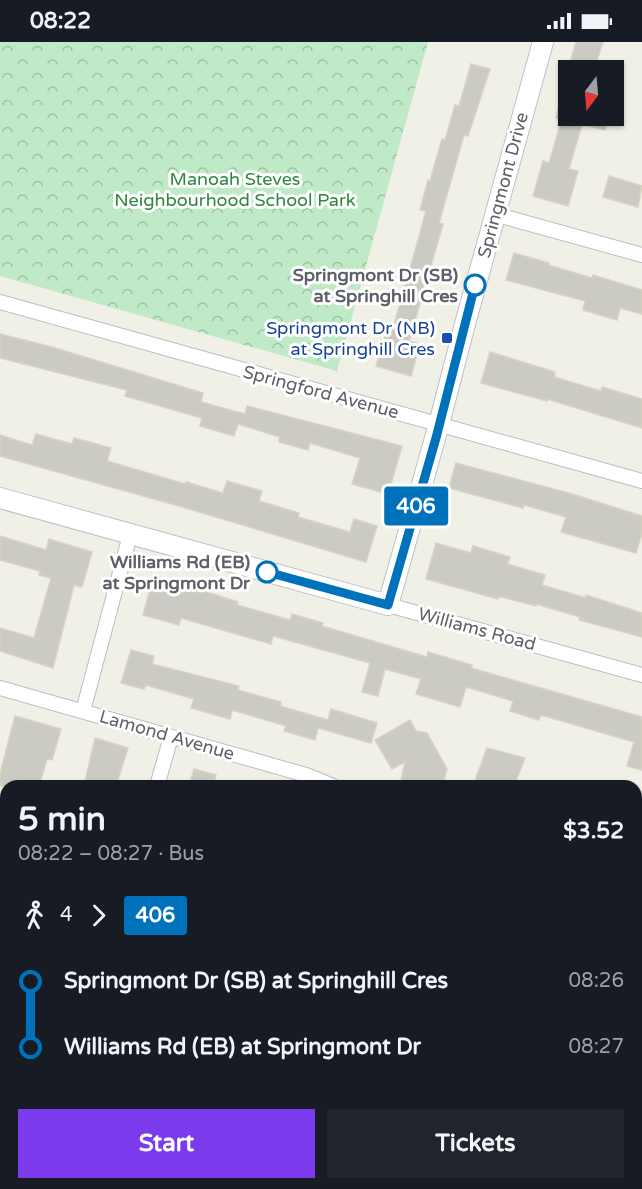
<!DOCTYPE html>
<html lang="en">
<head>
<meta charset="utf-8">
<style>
  :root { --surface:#171b24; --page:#20242c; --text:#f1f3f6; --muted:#9ea1a6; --accent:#7c3aed }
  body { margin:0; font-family:"Varela Round",sans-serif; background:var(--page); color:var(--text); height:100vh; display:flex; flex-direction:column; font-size:22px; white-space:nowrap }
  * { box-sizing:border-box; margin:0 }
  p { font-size:20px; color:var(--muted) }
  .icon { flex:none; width:33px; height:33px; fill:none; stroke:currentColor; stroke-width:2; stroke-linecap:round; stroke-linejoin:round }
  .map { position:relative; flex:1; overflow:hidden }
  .panel { position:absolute; left:0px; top:738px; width:642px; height:410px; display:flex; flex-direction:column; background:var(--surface); border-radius:18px 18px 0 0; box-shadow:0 2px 4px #0004 }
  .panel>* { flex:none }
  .badge { padding:0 12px; border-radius:4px; font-size:21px; line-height:39px }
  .needle { width:39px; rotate:196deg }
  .controls { position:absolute; left:558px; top:18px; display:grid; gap:12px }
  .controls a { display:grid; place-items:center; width:66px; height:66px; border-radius:0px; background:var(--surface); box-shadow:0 2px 4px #0004; font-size:30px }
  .map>.badge { position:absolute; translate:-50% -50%; box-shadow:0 0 0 3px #fff }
  .legs { display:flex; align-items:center; gap:9px; height:66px; padding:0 18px; font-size:20px }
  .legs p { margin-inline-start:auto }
  .summary { display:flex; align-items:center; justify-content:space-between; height:102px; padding:0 18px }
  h1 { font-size:33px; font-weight:800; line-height:45px }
  .button { display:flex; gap:12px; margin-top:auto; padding:12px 18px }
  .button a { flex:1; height:69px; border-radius:0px; background:var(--accent); color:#fff; font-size:24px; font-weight:800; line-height:69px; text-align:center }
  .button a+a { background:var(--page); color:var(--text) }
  ul { padding:0 18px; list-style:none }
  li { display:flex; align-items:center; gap:21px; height:66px; font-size:22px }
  li i { display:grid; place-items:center; width:9px; height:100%; margin:0 8px; background:currentColor }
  li i::after { content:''; width:15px; height:15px; margin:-8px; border:4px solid; border-radius:50%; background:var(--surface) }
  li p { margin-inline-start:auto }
  li:first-child i { background:linear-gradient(#0000 50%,currentColor 0) }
  li:last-child i { background:linear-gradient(currentColor 50%,#0000 0) }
  .status { display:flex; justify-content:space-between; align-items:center; height:42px; padding:0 30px; background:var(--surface); direction:ltr }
  .status svg { height:16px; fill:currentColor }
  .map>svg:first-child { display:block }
</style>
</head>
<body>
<div class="status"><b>08:22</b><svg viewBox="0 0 49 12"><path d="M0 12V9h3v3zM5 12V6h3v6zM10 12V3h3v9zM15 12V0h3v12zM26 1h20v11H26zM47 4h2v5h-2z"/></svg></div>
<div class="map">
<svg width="642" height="1147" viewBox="0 0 642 1147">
  <defs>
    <pattern id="park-crowns" width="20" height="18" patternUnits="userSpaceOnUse" patternTransform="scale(1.5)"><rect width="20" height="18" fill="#c0eac7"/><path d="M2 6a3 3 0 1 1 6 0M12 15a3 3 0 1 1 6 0" fill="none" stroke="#9fc1a5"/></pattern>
  </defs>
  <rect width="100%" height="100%" fill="#f1f0e6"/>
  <path fill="url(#park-crowns)" d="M0,0H428L337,329L0,234Z"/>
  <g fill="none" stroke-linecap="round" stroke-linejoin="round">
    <path stroke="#a8ccff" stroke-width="4.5" d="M636,1083L642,1068
      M611,1147L613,1142"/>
  </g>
  <path fill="#cccbc3" stroke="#d6d3c3" stroke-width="1.5" d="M576,0H603L594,28H568Z
    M471,22L490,27L468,94L464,93L439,181L443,182L409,299L420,302L411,334L376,324L386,292L391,293L415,209L426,169L420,168L428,138L430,139L442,97L445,98L455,63L459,64Z
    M565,44H568V74H609L605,88L582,82L569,127L578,129L568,164L533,154L543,119L549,121L562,77L556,76Z
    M609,134L642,144L638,165L603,155Z
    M514,211L549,221L548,223L592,236L593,233L642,248V272L620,266L617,278L583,268L585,259L506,238Z
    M0,292L52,305L203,351L201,360L245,372L247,364L402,404L388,452L352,442L360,416L310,401L308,408L279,400L280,395L238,382L234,394L200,384L202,376L125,354L127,348L0,316Z
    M490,310L555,330L554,335L601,349L602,345L642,357V386L547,357V359L481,341Z
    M36,392L72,402L74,396L111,406L107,419L185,442L186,440L223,451L227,439L262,449L259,459L299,471L298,475L350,490L354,477L377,484L366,520L179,464L0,414V393L32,403Z
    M456,421L572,452L642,474V491L636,511L561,490L566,475L524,463L523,466L449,446Z
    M0,494L46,508L49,497L92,510L82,545L74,543L53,626L0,609V586L34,596L51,536L39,533L40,529L0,518Z
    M436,501L471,511L473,504L510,515L507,522L545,533L542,543L586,556V553L642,571V595L579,578L580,575L536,562V564L498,554V557L426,537Z
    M154,533L238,560L237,563L290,578L292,572L323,581L322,584L427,615L428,610L472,623L471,626L642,675V728L627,724L634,700L541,673L539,678L510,669L513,659L466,645L460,665L416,652L421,637L385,627L378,654L362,650L370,621L273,594L271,602L181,576L179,583L143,573Z
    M131,608L154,614L152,622L239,644L238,648L281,660L280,664L328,678L331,667L377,681L371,701L318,686L315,698L284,689L286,684L232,668L230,677L191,666L194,657L146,643L144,647L121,641Z
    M15,674L61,687L52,718L47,717L39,744H0V732Z
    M410,678L416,689L427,691L447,727L442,744H400L405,720L392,727L375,698Z
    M95,696L128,706L116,744H84Z
    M487,706L525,716L514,744H473Z
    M194,727L216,733L213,744H189Z"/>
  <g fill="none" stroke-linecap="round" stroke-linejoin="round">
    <defs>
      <path id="street" d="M494,172L642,213
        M0,260L642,439
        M388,563L642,633
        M0,646L306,733L333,744
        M83,669L130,493
        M157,744L171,695
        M0,1099L6,1100
        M234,1147L236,1142"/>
      <path id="secondary" d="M0,456L388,563L439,382L465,282L543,0"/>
    </defs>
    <use href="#street" stroke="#babdc2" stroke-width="16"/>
    <use href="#secondary" stroke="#bec0c8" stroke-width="22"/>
    <use href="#street" stroke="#fff" stroke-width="14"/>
    <use href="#secondary" stroke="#fff" stroke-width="20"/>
  </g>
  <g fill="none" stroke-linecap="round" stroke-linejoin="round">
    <defs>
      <path id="line-1" d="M267,530L388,563L436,396L475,243"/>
    </defs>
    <use href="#line-1" stroke="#fff" stroke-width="14"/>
    <use href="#line-1" stroke="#0072bc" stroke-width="9"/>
  </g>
  <g fill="#fff" stroke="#0072bc" stroke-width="3">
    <circle cx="475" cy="243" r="10"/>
    <circle cx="267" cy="530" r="10"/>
  </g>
  <rect fill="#1a4fb4" stroke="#fff" stroke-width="2" x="441" y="290" width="12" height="12" rx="3"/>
  <g text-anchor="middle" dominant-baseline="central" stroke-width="6" stroke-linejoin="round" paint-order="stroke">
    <g font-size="18" fill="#2d873f" stroke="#fff">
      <text x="235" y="137">Manoah Steves<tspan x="235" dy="21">Neighbourhood School Park</tspan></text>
    </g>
    <g font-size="18" fill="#5d6068" stroke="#fff">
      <text transform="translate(503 143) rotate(-75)">Springmont Drive</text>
      <text transform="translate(321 350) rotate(15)">Springford Avenue</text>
      <text transform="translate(477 587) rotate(15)">Williams Road</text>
      <text transform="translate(167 693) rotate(16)">Lamond Avenue</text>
    </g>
    <g font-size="18" font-weight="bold" fill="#5d6068" stroke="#fff" text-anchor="end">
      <text x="458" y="233">Springmont Dr (SB)<tspan x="458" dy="21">at Springhill Cres</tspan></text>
      <text x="250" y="520">Williams Rd (EB)<tspan x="250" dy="21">at Springmont Dr</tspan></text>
    </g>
    <g font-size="18" fill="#164399" stroke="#fff" text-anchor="end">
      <text x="435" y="286">Springmont Dr (NB)<tspan x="435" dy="21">at Springhill Cres</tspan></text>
    </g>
  </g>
</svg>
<div class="controls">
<a><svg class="needle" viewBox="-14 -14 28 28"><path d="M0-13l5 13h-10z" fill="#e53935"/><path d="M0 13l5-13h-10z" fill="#9ea1a6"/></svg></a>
</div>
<b class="badge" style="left:416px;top:464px;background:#0072bc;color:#fff">406</b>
<section class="panel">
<div class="summary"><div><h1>5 min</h1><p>08:22 – 08:27 · Bus</p></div><b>$3.52</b></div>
<div class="legs"><svg class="icon" aria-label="walk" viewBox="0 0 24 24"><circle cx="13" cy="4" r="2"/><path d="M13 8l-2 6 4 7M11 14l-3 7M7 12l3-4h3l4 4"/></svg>4<svg class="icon" aria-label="forward" viewBox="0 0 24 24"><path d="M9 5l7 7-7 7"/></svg><b class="badge" style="background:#0072bc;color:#fff">406</b></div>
<ul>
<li><i style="color:#0072bc"></i><b>Springmont Dr (SB) at Springhill Cres</b><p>08:26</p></li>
<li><i style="color:#0072bc"></i><b>Williams Rd (EB) at Springmont Dr</b><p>08:27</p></li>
</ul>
<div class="button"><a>Start</a><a>Tickets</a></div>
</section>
</div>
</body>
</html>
